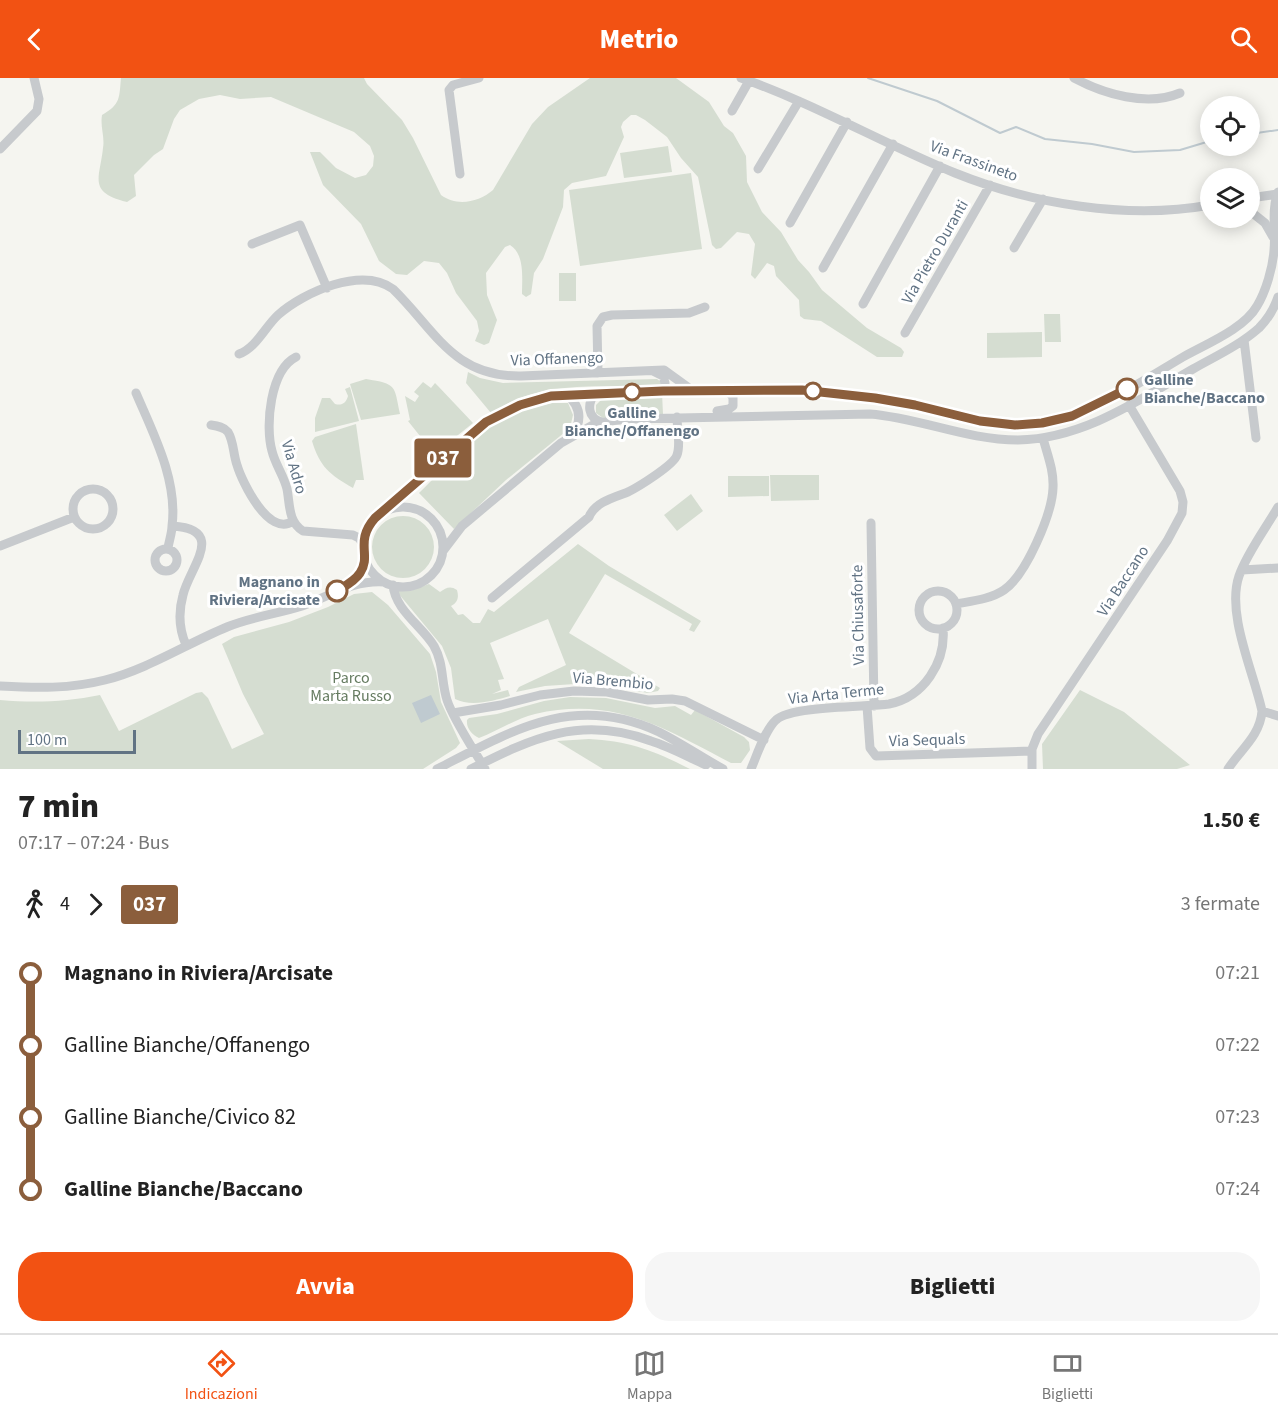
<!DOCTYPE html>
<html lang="it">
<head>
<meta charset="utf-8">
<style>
  :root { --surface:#fff; --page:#f6f6f6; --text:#222; --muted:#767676; --line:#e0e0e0; --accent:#f25213 }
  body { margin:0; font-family:"Source Sans 3",sans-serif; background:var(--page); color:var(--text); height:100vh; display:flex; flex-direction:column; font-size:22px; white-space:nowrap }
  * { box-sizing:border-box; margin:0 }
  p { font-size:20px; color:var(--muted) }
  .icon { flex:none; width:33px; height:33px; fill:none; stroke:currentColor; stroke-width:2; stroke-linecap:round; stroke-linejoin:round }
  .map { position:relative; height:691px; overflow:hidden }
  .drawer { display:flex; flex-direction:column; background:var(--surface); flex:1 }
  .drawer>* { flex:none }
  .badge { padding:0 12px; border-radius:4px; font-size:21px; line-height:39px }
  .fabs { position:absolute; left:1200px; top:18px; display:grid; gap:12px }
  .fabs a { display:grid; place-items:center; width:60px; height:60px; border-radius:50%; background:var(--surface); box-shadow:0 3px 15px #0003; font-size:30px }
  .scale { position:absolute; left:18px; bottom:15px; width:118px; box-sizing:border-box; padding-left:6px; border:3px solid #617384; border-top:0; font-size:16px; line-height:21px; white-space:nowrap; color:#617384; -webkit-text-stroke:4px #fff; paint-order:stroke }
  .map>.badge { position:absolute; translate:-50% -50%; box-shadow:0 0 0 3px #fff }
  .legs { display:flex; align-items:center; gap:9px; height:66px; padding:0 18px; font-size:20px }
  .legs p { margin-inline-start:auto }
  .head { display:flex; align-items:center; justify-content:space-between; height:102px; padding:0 18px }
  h1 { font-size:33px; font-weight:800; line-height:45px }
  .cta { display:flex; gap:12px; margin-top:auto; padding:12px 18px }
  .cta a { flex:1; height:69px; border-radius:24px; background:var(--accent); color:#fff; font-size:24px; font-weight:800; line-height:69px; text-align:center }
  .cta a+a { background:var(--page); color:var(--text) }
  ul { padding:0 18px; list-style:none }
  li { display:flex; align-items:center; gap:21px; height:72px; font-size:22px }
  li i { display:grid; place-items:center; width:9px; height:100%; margin:0 8px; background:currentColor }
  li i::after { content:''; width:15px; height:15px; margin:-8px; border:4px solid; border-radius:50%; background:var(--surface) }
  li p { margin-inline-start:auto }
  li:first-child i { background:linear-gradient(#0000 50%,currentColor 0) }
  li:last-child i { background:linear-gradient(currentColor 50%,#0000 0) }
  header { display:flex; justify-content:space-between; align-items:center; height:78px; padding:0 18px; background:var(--accent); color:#fff; font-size:27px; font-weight:800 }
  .tabs { display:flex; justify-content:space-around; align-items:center; height:84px; border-top:2px solid var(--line); background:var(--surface); font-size:16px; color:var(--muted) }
  .tabs a { display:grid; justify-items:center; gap:3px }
  .tabs .selected { color:var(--accent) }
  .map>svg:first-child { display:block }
</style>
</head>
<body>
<header><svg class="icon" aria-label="back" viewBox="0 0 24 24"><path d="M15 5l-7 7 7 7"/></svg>Metrio<svg class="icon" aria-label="search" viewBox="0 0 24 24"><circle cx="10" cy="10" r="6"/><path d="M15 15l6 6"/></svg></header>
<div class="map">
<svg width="1278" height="691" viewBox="0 0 1278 691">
  <rect width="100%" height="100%" fill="#f5f5f0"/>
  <path fill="#d5ddd1" d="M121,0H364L367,6L402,42L413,60L441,117C457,129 479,124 493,112L532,46L548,29L590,0H676L709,24L724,48L733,55L746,78L747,104L762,134L781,154L798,182L809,194L822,212L867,250L901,270L904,274L902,279H877L821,243L804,241L800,238L799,222L776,198L774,188L767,185L755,201L751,197L755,166L749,156L737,154L721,170L716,171L712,167L698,99L681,80L667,59L645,42L636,37H631L623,44L621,49L624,59L606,98L572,105L564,112L563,129L543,181L534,195L531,216L526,219L522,216C522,201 525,176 510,167L505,169L486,195L487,217L497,242L489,265L484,267L475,263L479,253L477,243L456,215L447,195L439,185L424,183L407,197L396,196L379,183L361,146L323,107L310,74H320L336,90L355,100L366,97L373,88L374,78L370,68L354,54L271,19L240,21L220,17L199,21L180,32L174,41L163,71L154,77L134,97L136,118L127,124C87,114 100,100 103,70C105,59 100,49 102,37C121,26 119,20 121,0Z
    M668,68L672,94L624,100L620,75Z
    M691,95L702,171L580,188L569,112Z
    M559,195H576V223H559Z
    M1044,236H1060L1061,264H1045Z
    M1042,254V279L987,280V255Z
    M468,294L480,300L503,305L657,301L661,304L660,308L657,309C614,309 556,304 516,322C507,325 499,331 491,335L466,305Z
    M366,301C397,306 394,307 400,336L361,342L350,306Z
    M423,304L431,310L435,305L438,308L473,345L432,378H428L418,371L420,358L408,343L410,342L405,318L415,324L419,318L414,314Z
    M350,309L359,343L315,354V340L322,320H330L335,326C342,328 346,325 348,318L345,311Z
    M662,315L663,336L603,340L596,335V327L604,319Z
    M552,325H568L573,337L570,350L506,402L454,451L419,415C444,391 469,361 499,343C515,333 534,329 552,325Z
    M356,346L364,402H356L353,410C329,396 320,389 312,363L315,359Z
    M770,397H819V422L771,423Z
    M728,398H769V418L728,419Z
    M691,416L703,433L677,453L664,437Z
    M372 469a31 31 0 1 1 62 0a31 31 0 1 1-62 0Z
    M578,466L609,488L701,543L694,554L689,552L692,546L605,496L569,555L660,610L658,613L648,615L590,605L545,608L516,614L519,609L566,587L548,541L490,565L504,601L498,602L501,612L492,616L508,612L510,618C493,623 471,629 455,621L451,590L442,568L398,515V512L410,513L429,506L440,514C446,510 450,507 457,512C459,519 458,524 451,528L458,537L463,536L473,545H480L488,531L494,534Z
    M372,514L388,527L430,576L436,594L441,624L460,665L456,670L423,691H0V622C34,625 66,624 100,617L119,653L196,615L202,614L208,620L232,671L264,656L243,616L222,566L234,559L289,544L328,529L354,516Z
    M1080,612L1124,634L1190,687L1177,691H1043L1042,666Z
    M570,619L606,620L655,630L675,628L691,637L695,632L744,659L749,664L750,672L741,685H731C664,650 614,618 535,636C515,641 498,653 479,660C472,657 466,650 467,642L469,640L497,636L544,623Z
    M589,661C629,663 655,673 690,691H603L557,663Z"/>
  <path fill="#bfcad0" d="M431,617L440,636L421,645L412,625Z"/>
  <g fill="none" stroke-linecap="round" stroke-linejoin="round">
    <path stroke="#bfcad0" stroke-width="2" d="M868,0L937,23L1000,55L1016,49L1045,61L1092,66L1134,74L1180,72L1210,63
      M1250,56L1278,52"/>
    <path stroke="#c7cacd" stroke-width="9" d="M741,0C815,26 882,65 955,95C1032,126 1128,142 1210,127
      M1074,0C1104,16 1147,29 1180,15
      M732,33L749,3
      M0,71L37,33L39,21L34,0
      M758,91L799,23
      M460,96L449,12L453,7L479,0
      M1250,120L1278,116
      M1250,133L1265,145L1273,159
      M790,145L847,44
      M252,166L300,147L327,210
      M1014,170L1043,121
      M823,190L893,66
      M863,226L940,88
      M905,255L990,107
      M1244,262L1256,360
      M239,276C256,270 265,249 278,237C304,214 362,188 393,211C436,253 453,299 521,298L664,292L693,313
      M296,279C270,292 265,348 272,373C275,386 284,398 287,411C290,426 288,444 303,453L353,457L359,460L363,466
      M653,293L663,298L665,305L663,313
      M598,295L597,248L603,239L612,237L689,235L705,229
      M136,315C153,355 178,402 172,448C172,455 169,463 168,470
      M595,315C587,326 587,340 602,344
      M566,316C581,328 582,342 573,357
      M717,333L729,331L733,328V319L728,313
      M211,347C218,348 224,349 228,354C234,364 233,376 237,387C242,404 269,460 293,443
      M73 431a20 20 0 1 1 40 0a20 20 0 1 1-40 0Z
      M363 469a40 40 0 1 1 80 0a40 40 0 1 1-80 0Z
      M383,434C425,396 473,342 527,324C561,313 598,315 634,314C719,311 806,308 890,322C942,331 990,353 1043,344C1094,336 1139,305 1183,279C1206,266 1244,251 1257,228C1266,213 1273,189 1274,172C1276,153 1271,132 1278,114
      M871,445L874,628
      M172,448C228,451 189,490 183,517C178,535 179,551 186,567
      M0,468L74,439
      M155 482a11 11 0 1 1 22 0a11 11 0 1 1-22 0Z
      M443,473L462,448L561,365L593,347L609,343L630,341L870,336C920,340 967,362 1018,362C1083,361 1139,322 1193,291C1216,278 1240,267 1259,250C1268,241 1274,231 1278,219
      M1242,492L1278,490
      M347,507L361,494L365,480
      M393,507C395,532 422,548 434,568C444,586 441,603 447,622C453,641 474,672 485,691
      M919 532a19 19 0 1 1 38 0a19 19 0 1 1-38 0Z
      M492,520L589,439C595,424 615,419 628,414C638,409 674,387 677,377C681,367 677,350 677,339
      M956,526C972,523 991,521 1004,512C1026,497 1052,436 1053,410C1054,392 1047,376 1043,360
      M0,608C36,610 70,611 105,602C148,591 186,566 227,549C251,539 277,536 302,528C330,518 353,502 384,504
      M867,628L870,670L876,678L1032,673
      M1262,633L1278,638
      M453,635L501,627L540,617L574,613L607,614L648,622L672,621L685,623L764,662
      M437,691C511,653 574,614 659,654C681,665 701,679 723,691
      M471,691C532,660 581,637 651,663C670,669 688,679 706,687
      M751,691C757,677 765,652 776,642C790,628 866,629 889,626C924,619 946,584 943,550
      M1032,691V671L1038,656L1167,463L1182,435L1183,424L1180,413L1129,327
      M1228,691C1241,671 1260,658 1262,633C1254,595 1226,536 1239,498C1247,475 1266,450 1278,429"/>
  </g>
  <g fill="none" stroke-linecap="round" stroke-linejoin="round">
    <defs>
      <path id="line-1" d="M337,513C345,508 355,503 360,495C372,477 354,464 375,440L486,344L520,327L551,318L663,313L802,312L875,320L915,327L980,343L1015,347L1042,345L1072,338L1127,311"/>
    </defs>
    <use href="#line-1" stroke="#fff" stroke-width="14"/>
    <use href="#line-1" stroke="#8b5e3c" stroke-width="9"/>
  </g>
  <g fill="#fff" stroke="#8b5e3c" stroke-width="3">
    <circle cx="1127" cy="311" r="10"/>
    <circle cx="813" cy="313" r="8"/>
    <circle cx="632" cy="314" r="8"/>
    <circle cx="337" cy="513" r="10"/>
  </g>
  <g text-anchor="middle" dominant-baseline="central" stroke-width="6" stroke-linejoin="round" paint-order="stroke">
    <g font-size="16" fill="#617384" stroke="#fff">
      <text transform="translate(974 83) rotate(20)">Via Frassineto</text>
      <text transform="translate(935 174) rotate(-60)">Via Pietro Duranti</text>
      <text transform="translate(557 281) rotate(-2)">Via Offanengo</text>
      <text transform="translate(294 389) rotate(74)">Via Adro</text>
      <text transform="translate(1123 503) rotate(-57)">Via Baccano</text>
      <text transform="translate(858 537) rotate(-91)">Via Chiusaforte</text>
      <text transform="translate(613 603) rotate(5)">Via Brembio</text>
      <text transform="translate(836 616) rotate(-6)">Via Arta Terme</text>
      <text transform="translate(927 662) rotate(-2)">Via Sequals</text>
    </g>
    <g font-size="16" font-weight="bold" fill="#617384" stroke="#fff" text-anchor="start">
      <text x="1144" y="302">Galline<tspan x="1144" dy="18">Bianche/Baccano</tspan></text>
      <text x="632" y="335" text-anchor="middle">Galline<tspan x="632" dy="18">Bianche/Offanengo</tspan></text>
      <text x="320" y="504" text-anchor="end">Magnano in<tspan x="320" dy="18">Riviera/Arcisate</tspan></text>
    </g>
    <g font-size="16" fill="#657b60" stroke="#fff">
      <text x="351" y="600">Parco<tspan x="351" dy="18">Marta Russo</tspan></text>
    </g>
  </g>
</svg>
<div class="fabs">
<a><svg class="icon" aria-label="locate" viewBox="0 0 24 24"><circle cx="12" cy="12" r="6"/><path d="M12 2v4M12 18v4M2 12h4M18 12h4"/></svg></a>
<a><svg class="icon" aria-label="layers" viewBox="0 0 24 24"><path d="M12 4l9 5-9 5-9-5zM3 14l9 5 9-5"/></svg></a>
</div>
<div class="scale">100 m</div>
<b class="badge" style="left:443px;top:380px;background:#8b5e3c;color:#fff">037</b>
</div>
<section class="drawer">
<div class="head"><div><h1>7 min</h1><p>07:17 – 07:24 · Bus</p></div><b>1.50 €</b></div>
<div class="legs"><svg class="icon" aria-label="walk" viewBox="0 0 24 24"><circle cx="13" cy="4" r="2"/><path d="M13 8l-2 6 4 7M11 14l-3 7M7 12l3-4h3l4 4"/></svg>4<svg class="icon" aria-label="forward" viewBox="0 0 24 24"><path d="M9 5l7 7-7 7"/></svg><b class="badge" style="background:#8b5e3c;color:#fff">037</b><p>3 fermate</p></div>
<ul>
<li><i style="color:#8b5e3c"></i><b>Magnano in Riviera/Arcisate</b><p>07:21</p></li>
<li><i style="color:#8b5e3c"></i><span>Galline Bianche/Offanengo</span><p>07:22</p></li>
<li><i style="color:#8b5e3c"></i><span>Galline Bianche/Civico 82</span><p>07:23</p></li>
<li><i style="color:#8b5e3c"></i><b>Galline Bianche/Baccano</b><p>07:24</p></li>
</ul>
<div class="cta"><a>Avvia</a><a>Biglietti</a></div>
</section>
<nav class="tabs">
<a class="selected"><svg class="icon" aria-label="directions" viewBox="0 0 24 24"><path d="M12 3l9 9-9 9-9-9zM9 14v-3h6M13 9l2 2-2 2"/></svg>Indicazioni</a>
<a><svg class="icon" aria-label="map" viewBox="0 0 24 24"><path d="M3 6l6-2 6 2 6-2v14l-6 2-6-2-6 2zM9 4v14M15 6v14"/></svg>Mappa</a>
<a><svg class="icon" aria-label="tickets" viewBox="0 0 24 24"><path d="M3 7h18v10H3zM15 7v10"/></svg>Biglietti</a>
</nav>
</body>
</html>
